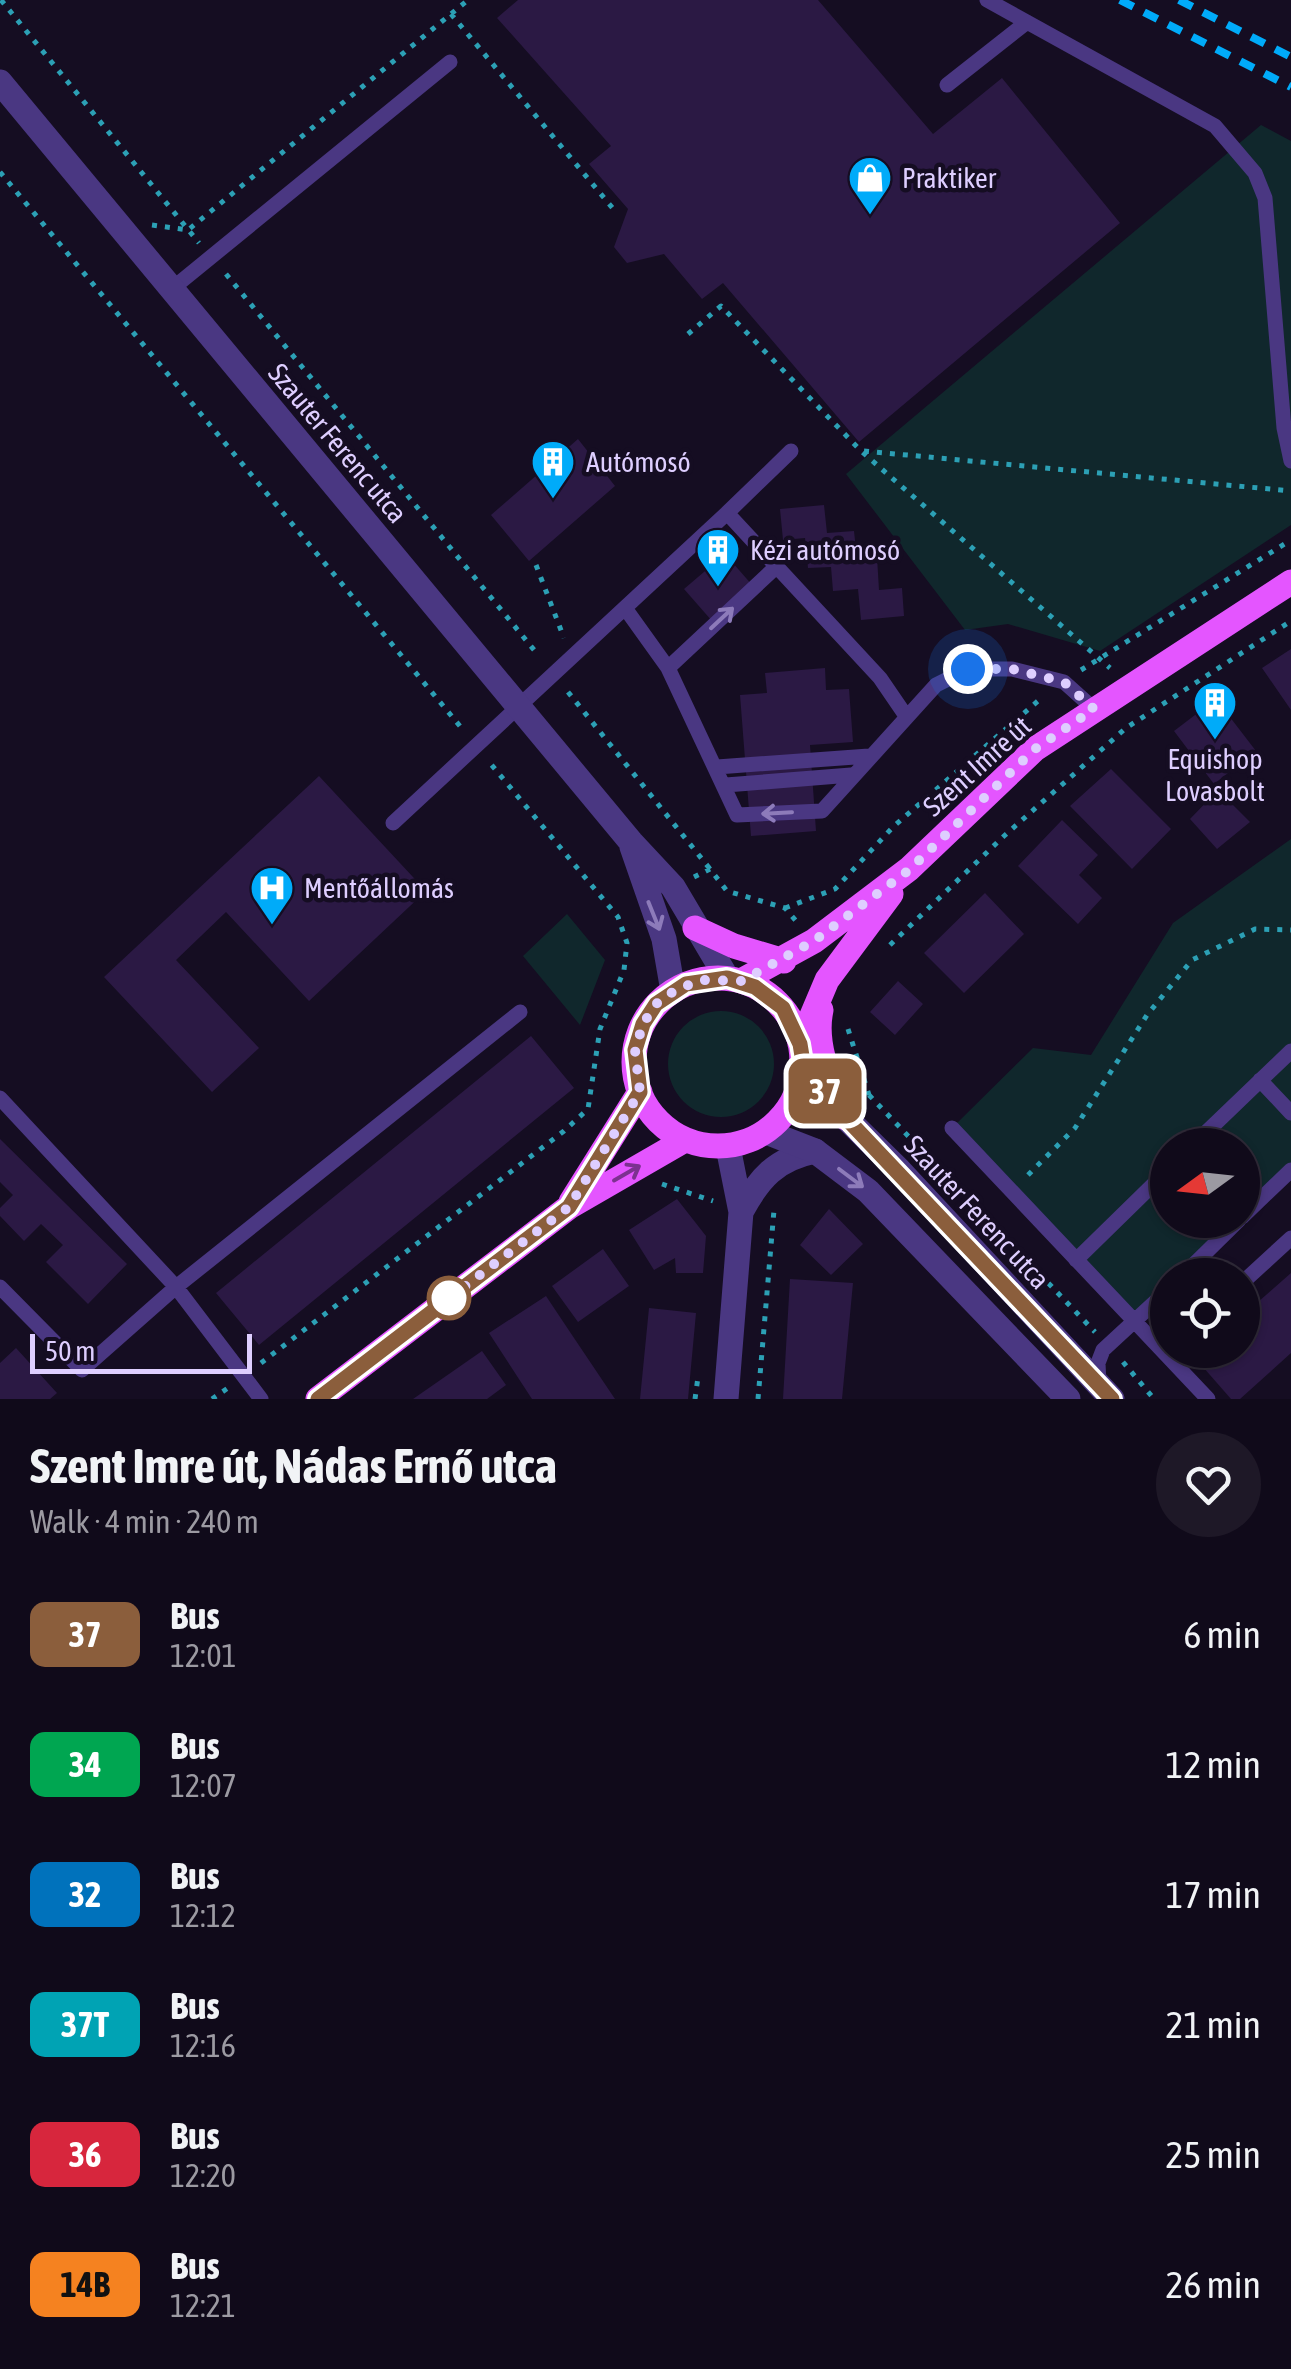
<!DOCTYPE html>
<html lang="en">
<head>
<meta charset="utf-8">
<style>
  :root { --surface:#100a1a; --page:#1e1827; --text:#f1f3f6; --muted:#9c9aa2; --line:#302b39 }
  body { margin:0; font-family:"Asap Condensed",sans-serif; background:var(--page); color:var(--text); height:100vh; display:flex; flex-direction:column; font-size:38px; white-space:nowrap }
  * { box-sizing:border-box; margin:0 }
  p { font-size:32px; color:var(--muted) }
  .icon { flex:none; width:55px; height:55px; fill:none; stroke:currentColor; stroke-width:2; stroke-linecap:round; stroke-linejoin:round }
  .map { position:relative; height:1399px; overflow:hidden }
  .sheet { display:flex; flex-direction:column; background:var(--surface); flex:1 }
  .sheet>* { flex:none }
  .badge { padding:0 20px; border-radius:15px; font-size:35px; line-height:65px }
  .needle { width:65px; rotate:255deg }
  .controls { position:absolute; left:1150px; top:1128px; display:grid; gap:20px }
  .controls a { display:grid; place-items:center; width:110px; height:110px; border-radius:50%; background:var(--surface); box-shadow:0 2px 8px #0004,0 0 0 2px var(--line); font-size:50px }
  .scale { position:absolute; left:30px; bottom:25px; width:222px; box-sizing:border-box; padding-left:10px; border:5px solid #deceff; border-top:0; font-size:28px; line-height:35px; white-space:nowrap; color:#deceff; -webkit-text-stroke:8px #150d22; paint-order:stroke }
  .you { position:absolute; width:50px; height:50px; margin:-25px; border:8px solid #fff; border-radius:50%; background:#1a73e8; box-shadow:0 0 0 15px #1a73e833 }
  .map>.badge { position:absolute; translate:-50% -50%; box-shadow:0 0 0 5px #fff }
  .round { display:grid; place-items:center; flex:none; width:105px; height:105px; border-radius:52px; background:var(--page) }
  .overview { display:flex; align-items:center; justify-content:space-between; height:170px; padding:0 30px }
  h1 { font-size:48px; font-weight:700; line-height:75px }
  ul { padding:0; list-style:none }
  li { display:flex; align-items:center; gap:30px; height:130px; padding:0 30px }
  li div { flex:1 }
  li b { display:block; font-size:38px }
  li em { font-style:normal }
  li .badge { min-width:110px; font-weight:700; text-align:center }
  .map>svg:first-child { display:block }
</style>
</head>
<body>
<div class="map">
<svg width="1291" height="1399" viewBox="0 0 1291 1399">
  <rect width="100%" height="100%" fill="#150d22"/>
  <path fill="#10272c" d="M1261,125L1291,141V525L1100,651L1008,624L965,630L846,474Z
    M1291,839V1170L1243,1217L1242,1145H1168V1220H1239L1183,1275H1168L1167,1290L1135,1322L952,1128L1033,1048L1091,1055L1173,923Z
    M567,914L605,960L580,1025L523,956Z
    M668 1064a53 53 0 1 1 106 0a53 53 0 1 1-106 0Z"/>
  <path fill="#2b1944" d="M518,0H818L933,134L1002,78L1120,223L859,442L723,283L702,299L664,254L627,263L614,247L628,209L589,164L611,146L497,18Z
    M578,439L615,486L529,561L491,515Z
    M824,505L827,533L854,531L857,559L877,557L879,590L902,588L904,616L861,620L858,589L833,591L831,567L808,568L805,538L783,540L780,509Z
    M725,554L753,586L712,621L684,589Z
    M1291,649V710L1262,668Z
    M825,668L826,690L849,689L853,742L810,745L816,831L751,836L740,695L767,693L765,673Z
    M1216,699L1256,751L1214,784L1174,731Z
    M1111,769L1171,829L1132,869L1070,806Z
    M319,776L426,891L309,1001L226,912L176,960L259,1048L212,1092L104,977Z
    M1218,790L1250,822L1217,849L1190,819Z
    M1062,820L1098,855L1079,875L1102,898L1078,924L1018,866Z
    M985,893L1024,934L964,993L924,953Z
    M898,981L923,1004L895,1035L870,1012Z
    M531,1036L574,1088L259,1345L216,1293Z
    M0,1139L127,1264L88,1304L46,1262L63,1245L41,1224L24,1241L0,1216V1208L13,1195L0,1182Z
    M677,1199L706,1236L703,1273H676L675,1258L654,1270L629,1230Z
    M829,1209L863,1244L831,1275L800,1245Z
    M603,1249L629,1286L578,1322L552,1286Z
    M1291,1273V1353L1240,1399H1231L1196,1359L1206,1350H1242V1316Z
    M790,1279L853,1283L842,1399H783Z
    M546,1296L570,1332L615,1399H532L530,1396L489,1333Z
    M649,1308L696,1313L688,1399H640Z
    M16,1348L57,1393L50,1399H0V1363Z
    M482,1351L506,1385L487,1399H413Z"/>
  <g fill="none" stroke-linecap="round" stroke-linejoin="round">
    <path stroke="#2ca0b5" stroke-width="5" stroke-dasharray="5 8" stroke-linecap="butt" d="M1,0L199,243
      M451,14L615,211
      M0,172L464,731
      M152,225L188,230L468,0
      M226,274L539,656
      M688,334L721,306L861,451L1110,668
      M864,451L1291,491
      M536,565L564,638
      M1081,670L1291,540
      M568,692L710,869
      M694,877L710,869L727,891L785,908L797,922
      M785,908L835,889L893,827L1039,700
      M890,945L1004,836L1126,728L1291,621
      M848,1029L869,1095L866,1099
      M869,1095L1095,1332
      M1028,1175L1075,1128L1147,1015L1192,960L1255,929L1291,930
      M662,1184L713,1201
      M1123,1362L1154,1399
      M261,1363L564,1131L588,1109L600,1029L624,970L627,943L618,917L490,763
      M212,1399L228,1388
      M695,1399L698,1377
      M758,1399L774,1210"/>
    <path stroke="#4a3782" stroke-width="15" d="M987,0L1215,126L1255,173L1265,198L1284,428L1291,461
      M947,85L1027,22
      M173,288L450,62
      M727,513L791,451
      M625,608L668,668L737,815L822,811L936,685L968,669H1012L1064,682L1094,709
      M668,668L776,567
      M717,767L869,756
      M726,785L851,775
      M393,823L727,513L880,678L906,716
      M1260,1080L1291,1113
      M0,1098L176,1287L82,1370L0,1287
      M952,1128L1208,1399
      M1193,1145L1291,1051
      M1242,1217L1291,1170
      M1076,1260L1168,1170
      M1183,1275L1239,1220
      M1242,1283L1291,1238
      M1099,1385L1098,1363L1103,1350L1168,1290
      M261,1399L176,1287L520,1012"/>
    <path stroke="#4a3782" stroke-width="25" d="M741,1212C759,1178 776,1159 815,1151
      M726,1399L741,1212L728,1147"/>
    <path stroke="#4a3782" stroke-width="25" d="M0,82L631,842L673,887L727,978
      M632,847L664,939L673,991
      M803,1062L846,1118L899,1170L1112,1399
      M766,1132L815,1151L868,1191L1068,1399"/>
    <path stroke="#e455ff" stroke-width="25" d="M695,928L734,946L784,961
      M634 1062a84 84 0 1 1 168 0a84 84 0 1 1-168 0Z
      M741,981L814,941L909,869L1035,749L1291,582
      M821,1010C813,1047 832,1084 846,1118
      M800,1044L827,980L891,894
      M571,1202L640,1092
      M318,1399L569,1207L685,1140"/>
    <path stroke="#00abf9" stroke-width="8" stroke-dasharray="15 12" stroke-linecap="butt" d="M1120,0L1291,87
      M1179,0L1291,57"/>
  </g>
  <defs><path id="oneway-shaft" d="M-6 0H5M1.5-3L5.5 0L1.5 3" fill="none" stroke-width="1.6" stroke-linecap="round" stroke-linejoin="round" transform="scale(2.5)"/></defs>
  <g stroke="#8d7bba">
    <use href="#oneway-shaft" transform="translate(722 618) rotate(-43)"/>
    <use href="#oneway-shaft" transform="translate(777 813) rotate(177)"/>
    <use href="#oneway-shaft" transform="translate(654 916) rotate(68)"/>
    <use href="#oneway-shaft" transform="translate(851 1178) rotate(37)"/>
  </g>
  <use stroke="#7c3190" href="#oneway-shaft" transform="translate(627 1173) rotate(-30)"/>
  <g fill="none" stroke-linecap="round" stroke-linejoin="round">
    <defs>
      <path id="line" d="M318,1399L569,1207L640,1092L635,1050L643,1024L656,1004L686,984L727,978L755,987L783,1008L800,1044L803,1062L846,1118L1112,1399"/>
    </defs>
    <use href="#line" stroke="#fff" stroke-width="22"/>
    <use href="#line" stroke="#8b5e3c" stroke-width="15"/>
    <path stroke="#deceff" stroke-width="10" stroke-dasharray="0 18" d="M449,1298L443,1303L569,1207L640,1092L635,1050L643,1024L656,1004L674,991L701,980L742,981L814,941L909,870L1035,749L1094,709L1064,682L1012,669H968"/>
  </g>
  <defs>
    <symbol id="shop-pin" viewBox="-11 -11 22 30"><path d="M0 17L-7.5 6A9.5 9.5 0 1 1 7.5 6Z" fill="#00abf9" stroke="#150d22"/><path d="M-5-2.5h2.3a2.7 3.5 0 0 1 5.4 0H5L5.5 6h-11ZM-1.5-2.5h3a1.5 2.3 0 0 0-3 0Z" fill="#fff"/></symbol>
    <symbol id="building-pin" viewBox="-11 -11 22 30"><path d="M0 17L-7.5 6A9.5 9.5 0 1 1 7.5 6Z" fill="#00abf9" stroke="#150d22"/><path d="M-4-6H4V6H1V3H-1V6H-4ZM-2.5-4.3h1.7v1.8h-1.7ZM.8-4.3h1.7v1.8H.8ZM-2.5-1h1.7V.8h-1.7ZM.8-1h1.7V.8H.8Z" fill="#fff"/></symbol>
    <symbol id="hospital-pin" viewBox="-11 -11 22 30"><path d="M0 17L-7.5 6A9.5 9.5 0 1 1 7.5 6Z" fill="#00abf9" stroke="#150d22"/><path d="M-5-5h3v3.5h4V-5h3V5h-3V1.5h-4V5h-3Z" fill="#fff"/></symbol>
  </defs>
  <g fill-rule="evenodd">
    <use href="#shop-pin" x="845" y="153" width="50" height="68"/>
    <use href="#building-pin" x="528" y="437" width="50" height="68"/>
    <use href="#building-pin" x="693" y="525" width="50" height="68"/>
    <use href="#building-pin" x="1190" y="678" width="50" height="68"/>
    <use href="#hospital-pin" x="247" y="863" width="50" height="68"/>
  </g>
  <circle fill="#fff" stroke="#8b5e3c" stroke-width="5" cx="449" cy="1298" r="20"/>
  <g text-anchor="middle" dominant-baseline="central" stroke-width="9" stroke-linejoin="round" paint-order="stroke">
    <g font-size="28" fill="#deceff" stroke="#150d22" text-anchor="start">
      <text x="902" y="178">Praktiker</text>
      <text x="586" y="462">Autómosó</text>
      <text x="750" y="550">Kézi autómosó</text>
      <text x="1215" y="759" text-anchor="middle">Equishop<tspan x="1215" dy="32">Lovasbolt</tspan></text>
      <text x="304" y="888">Mentőállomás</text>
    </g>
    <g font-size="28" fill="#deceff" stroke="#150d22">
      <text transform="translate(338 443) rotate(50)">Szauter Ferenc utca</text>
      <text transform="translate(977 766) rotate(-42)">Szent Imre út</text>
      <text transform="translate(977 1212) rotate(47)">Szauter Ferenc utca</text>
    </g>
  </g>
</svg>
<div class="controls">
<a><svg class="needle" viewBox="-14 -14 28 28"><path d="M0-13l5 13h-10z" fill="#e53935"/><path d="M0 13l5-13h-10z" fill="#9c9aa2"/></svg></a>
<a><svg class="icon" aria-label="locate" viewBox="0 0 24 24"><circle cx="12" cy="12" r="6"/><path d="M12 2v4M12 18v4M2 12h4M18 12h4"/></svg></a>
</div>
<div class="scale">50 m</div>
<div class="you" style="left:968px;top:669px"></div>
<b class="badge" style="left:825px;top:1091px;background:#8b5e3c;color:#fff">37</b>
</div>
<section class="sheet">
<div class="overview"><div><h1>Szent Imre út, Nádas Ernő utca</h1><p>Walk · 4 min · 240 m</p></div><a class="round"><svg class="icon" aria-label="heart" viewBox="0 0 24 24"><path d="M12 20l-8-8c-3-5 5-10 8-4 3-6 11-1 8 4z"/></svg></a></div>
<ul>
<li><span class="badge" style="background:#8b5e3c;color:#fff">37</span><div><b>Bus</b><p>12:01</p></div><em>6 min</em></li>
<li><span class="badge" style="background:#00a651;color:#fff">34</span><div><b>Bus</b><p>12:07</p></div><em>12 min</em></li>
<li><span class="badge" style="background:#0072bc;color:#fff">32</span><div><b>Bus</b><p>12:12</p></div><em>17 min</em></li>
<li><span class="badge" style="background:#00a3b4;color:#fff">37T</span><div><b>Bus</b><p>12:16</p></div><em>21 min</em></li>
<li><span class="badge" style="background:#d7263d;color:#fff">36</span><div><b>Bus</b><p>12:20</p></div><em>25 min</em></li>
<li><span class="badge" style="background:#f58220;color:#111">14B</span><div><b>Bus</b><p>12:21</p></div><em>26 min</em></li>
</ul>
</section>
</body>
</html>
